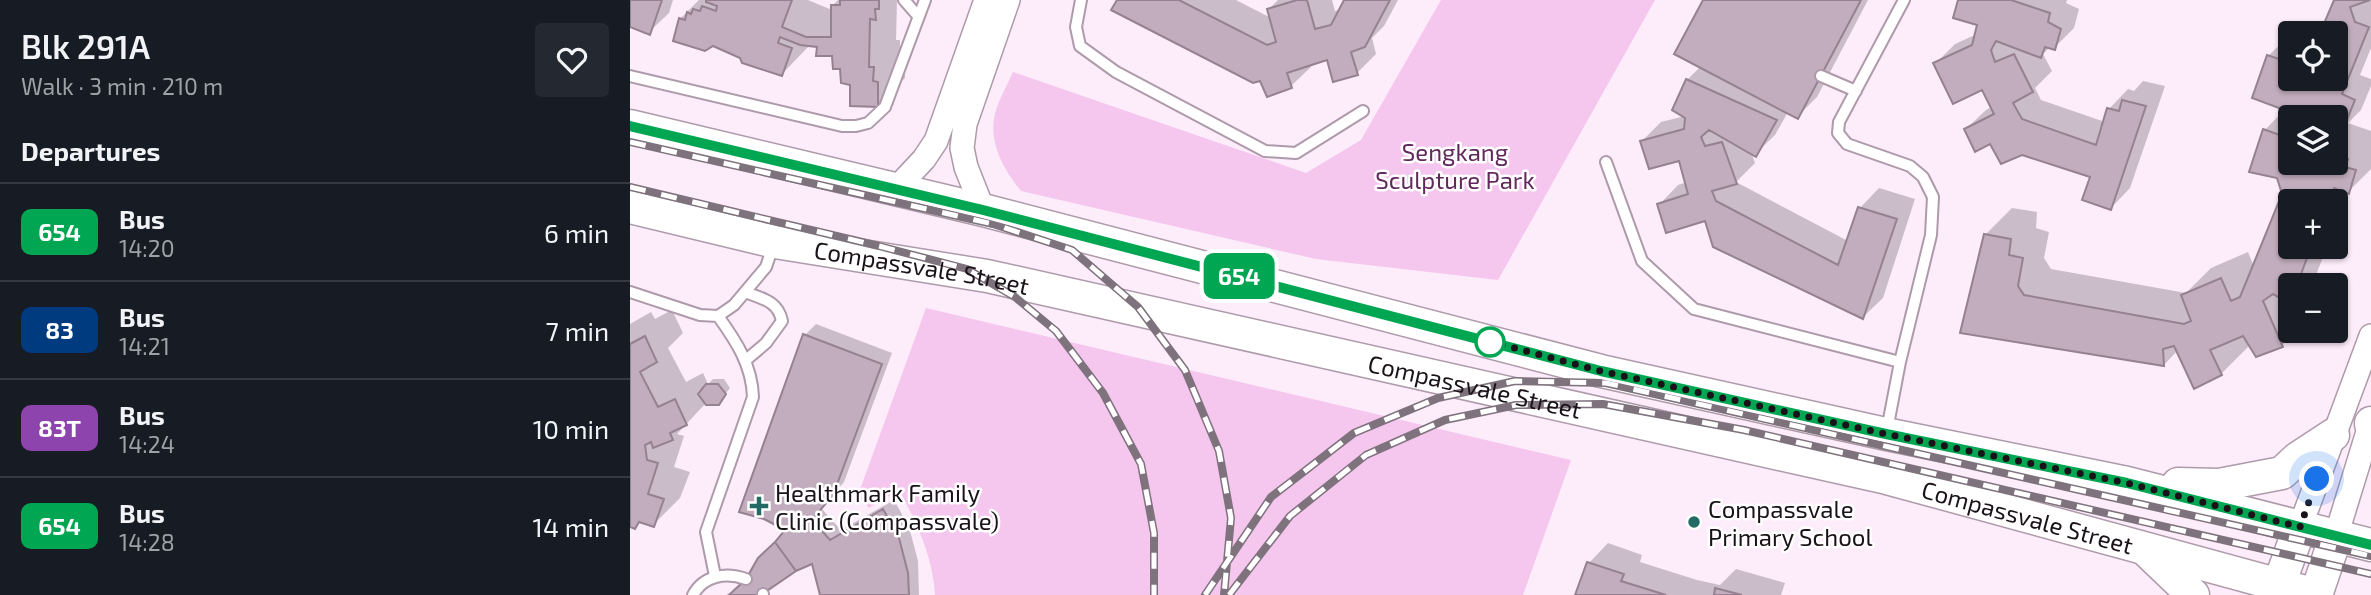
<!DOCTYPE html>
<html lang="en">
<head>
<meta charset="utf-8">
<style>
  :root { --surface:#171b24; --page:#242831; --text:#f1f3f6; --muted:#9ea1a6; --line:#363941 }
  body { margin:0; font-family:"Exo 2",sans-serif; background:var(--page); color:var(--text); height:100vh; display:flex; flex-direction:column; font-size:26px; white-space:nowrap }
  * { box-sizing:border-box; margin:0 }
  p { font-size:23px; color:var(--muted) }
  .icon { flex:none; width:38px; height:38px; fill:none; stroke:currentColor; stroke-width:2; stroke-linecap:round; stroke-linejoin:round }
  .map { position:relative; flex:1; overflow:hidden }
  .side { display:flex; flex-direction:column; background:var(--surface); width:630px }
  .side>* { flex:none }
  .badge { padding:0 14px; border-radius:10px; font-size:24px; line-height:46px }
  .fabs { position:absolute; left:1648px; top:21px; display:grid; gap:14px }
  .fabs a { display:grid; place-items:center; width:70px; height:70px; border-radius:7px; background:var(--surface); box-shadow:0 2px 5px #0004; font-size:35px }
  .you { position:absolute; width:35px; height:35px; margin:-18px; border:5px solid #fff; border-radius:50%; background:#1a73e8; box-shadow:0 0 0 10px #1a73e833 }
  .map>.badge { position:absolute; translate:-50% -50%; box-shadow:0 0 0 4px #fff }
  h2 { padding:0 21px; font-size:26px; line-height:63px }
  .round { display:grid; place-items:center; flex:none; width:74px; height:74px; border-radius:7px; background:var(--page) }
  .summary { display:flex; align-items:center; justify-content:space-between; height:119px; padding:0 21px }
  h1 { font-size:33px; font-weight:600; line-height:52px }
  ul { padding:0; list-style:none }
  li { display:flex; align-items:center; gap:21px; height:98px; padding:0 21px; border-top:2px solid var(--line) }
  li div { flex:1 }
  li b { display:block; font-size:26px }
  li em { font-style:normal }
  li .badge { min-width:77px; font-weight:700; text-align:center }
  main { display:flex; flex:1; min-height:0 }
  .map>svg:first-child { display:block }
</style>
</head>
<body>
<main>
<section class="side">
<div class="summary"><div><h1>Blk 291A</h1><p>Walk · 3 min · 210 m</p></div><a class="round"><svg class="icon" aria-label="heart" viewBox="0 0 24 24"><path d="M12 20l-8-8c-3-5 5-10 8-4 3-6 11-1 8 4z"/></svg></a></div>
<h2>Departures</h2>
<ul>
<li><span class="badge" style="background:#00a651;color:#fff">654</span><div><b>Bus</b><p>14:20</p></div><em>6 min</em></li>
<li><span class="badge" style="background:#003b80;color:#fff">83</span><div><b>Bus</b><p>14:21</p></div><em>7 min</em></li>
<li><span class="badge" style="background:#8e44ad;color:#fff">83T</span><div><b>Bus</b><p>14:24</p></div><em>10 min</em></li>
<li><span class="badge" style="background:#00a651;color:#fff">654</span><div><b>Bus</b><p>14:28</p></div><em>14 min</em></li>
</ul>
</section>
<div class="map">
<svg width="1741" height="595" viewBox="0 0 1741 595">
  <rect width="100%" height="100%" fill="#fdecfa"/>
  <path fill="#f5c6ee" d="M811,0H1025L868,280L686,259L391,191C375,171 360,146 364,119C366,104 377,86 383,72L676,173L731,140Z
    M296,308L941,460L893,595H305C303,557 287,523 269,490L239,508L228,495Z"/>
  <path fill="#0003" fill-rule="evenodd" d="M0,0H43L39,13L19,32L0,26Z
    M69,0H178L202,10V6L208,0H267L266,40H270V54L275,55V78L248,105L222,84L204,54L189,46L180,45L152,74L83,44L45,40L51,18Z
    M489,0H606L641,18L639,9L648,0H702L705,11L711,9L716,0H768L754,26L742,38L746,54L727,73L698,57L680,63L681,67L661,86L631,79Z
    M1075,0H1238L1187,97L1167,117L1158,112L1145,135L1125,154L1121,152L1125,163L1106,182L1218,241L1230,208L1249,188L1285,199L1253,298L1233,317L1077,219L1029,205L1048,185L1057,182L1051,159L1012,141L1031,122L1055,116L1057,80L1071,66Z
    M1330,0H1437L1436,3L1449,9L1444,28L1424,48L1420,47L1413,54L1422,71L1405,88L1411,100L1475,122L1479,109L1498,89L1504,91L1513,81L1535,86L1500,188L1481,208L1462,176L1360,142L1336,129L1356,110L1363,106L1353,88L1305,64L1325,44L1347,34L1349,23Z
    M1706,0H1741V48L1730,75L1741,79V86L1731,110L1718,123L1741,131V169L1717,193L1706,222V201H1661V247H1697L1686,275L1676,285H1661V331H1666L1652,345H1620L1591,374L1548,350L1534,365L1332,332L1355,235L1382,208L1407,212L1406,228L1419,232L1414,258L1421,269L1556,293L1581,268L1618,252L1624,267L1654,194L1635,130L1655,109L1638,56L1658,37L1661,38V79H1706V33H1692ZM1661,117H1706V163H1661Z
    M42,310L53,333L38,348L56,382L73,373L78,384L83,379H94L100,388L88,403H76L47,434L54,436L44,467L60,472L50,498L23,525L11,521L5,527L0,525V324L21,312L25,319Z
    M186,324L262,353L214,482L191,508L211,530L264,500L279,527L288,561L289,595H192L184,561L165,570L130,595H96L108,589L158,529L175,335Z
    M978,543L1012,555L1010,562L1067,580L1090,585L1106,569L1155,583L1151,595H947L959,563Z"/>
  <path fill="#c2adbe" stroke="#958191" stroke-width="2" d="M0,0H32L20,35L0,27Z
    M76,0H162L152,27L176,37H201V5H210V0H249V9H245L246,20L240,19L239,67H244L243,81L248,82V107L220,106V85L211,83L210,69H203L202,56H186L187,47L170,45L150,37L148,43L162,48L152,76L112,63L110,58L83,46L75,51L43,41L49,18L55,20L57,12L61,14L63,9L70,11L72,6L86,11L87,6L76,2Z
    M487,0H549L637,45L646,42L637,9L667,0H677L685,29L701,25L714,0H760L735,47L721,52L728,75L703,82L697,60L657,73L662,88L637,97L630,81L623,83L481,10Z
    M1073,0H1231L1168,119L1044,54Z
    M1328,0H1381L1420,13L1418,22L1431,29L1425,50L1415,47L1411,58L1366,41L1361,50L1365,62L1384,54L1403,92L1383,103L1392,119L1466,145L1477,108L1489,111L1492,100L1516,106L1481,210L1452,200L1460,177L1392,155L1371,164L1360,144L1345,152L1334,129L1364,114L1352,90L1323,104L1303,63L1342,45L1347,25L1323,18Z
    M1704,0H1740L1720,7L1725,22L1739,27L1712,94L1725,100L1712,132L1706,129V117H1673L1622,98L1637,55L1661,63V79H1706V33H1690Z
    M1056,79L1147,120L1126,157L1079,130L1071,137L1075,146L1092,142L1107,184L1082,191L1086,201L1208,265L1228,207L1267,219L1233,319L1083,247L1075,221L1036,233L1027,204L1058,194L1049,161L1019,169L1010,141L1054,129L1055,118L1042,110Z
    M1633,129L1661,139V163H1706V155L1718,159L1715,167L1726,170L1719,194L1704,188L1699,201H1661V247H1681L1667,285H1661L1660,304L1643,294L1633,301L1653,347L1626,357L1613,336L1580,350L1592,375L1564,389L1544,346L1533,349L1534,366L1330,333L1354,234L1381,239L1379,255L1393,258L1388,286L1394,295L1554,324L1561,321L1551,295L1591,278L1601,301L1610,297L1652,194L1647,178L1619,172Z
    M173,334L252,364L203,495L182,520L200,540L253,509L269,538L278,573L279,595H190L182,564L166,571L145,542L155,530L134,519L109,512Z
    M15,336L27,362L10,372L28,407L45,399L57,425L40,433L43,440L23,448L21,442L15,445L17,460L28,463L18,494L34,499L24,527L9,522L5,529L0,527V344Z
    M76,384H88L96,394L89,405H76L68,394Z
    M145,542L166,571L131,595H99L116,579L128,558Z
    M957,562L994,574L991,581L1036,595H945Z
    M1085,588L1112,595H1084Z"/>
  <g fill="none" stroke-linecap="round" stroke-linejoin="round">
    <defs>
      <path id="lane" d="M274,0L288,16
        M451,0L446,27L450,46L486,72L635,151L666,153L733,111
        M0,76L212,126H226L238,123L255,107L295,0
        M1191,76L1226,91
        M976,162L1012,261L1064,309L1270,362
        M0,292L70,315L88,316L104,305L136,267L144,243
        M115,292C133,299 148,301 152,321L136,343L116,360
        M1257,430L1270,362L1301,235L1303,197L1293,177L1280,166L1217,144L1208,133L1209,122L1274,0
        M85,576L76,532L123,397C122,365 106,341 88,316
        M133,594V595
        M63,595C74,575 96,572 116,579"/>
      <path id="street" d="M265,190L294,159L306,141L356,0
        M353,210L336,167L332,148L335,124L378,0
        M1670,527L1741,336
        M1706,536L1741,422"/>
      <g id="secondary">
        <path d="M0,126L353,210L971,371L1256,434L1497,483L1741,545"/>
        <path id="s1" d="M0,207L145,242L357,276L1257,478L1686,595"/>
        <path d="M1741,423V424"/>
        <path d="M1548,484L1589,485L1652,473L1668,458L1703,435"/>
        <path d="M1517,551L1563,595"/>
        <path d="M1645,595L1670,527"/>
        <path d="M1686,595L1706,536"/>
      </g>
    </defs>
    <use href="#lane" stroke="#ae9aaa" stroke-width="14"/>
    <use href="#street" stroke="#ae9aaa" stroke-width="26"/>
    <use href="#secondary" stroke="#ae9aaa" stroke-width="35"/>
    <use href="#lane" stroke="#fff" stroke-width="10"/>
    <use href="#street" stroke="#fff" stroke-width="23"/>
    <use href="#secondary" stroke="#fff" stroke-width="32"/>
    <defs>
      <path id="rail" d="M0,142L363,224L442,250L508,307L555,370L589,451L601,518L594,595
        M0,187L249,246L337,269L385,297L426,331L473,393L511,464L524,533V595
        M575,595L641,497L724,433L808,398L885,381L976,383L1741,556
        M599,595L660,516L736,455L815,420L886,405L973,404L1114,430L1741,574"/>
    </defs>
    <use href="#rail" stroke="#7e727c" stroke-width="8"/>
    <use href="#rail" stroke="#fff" stroke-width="5" stroke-dasharray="16" stroke-linecap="butt"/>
  </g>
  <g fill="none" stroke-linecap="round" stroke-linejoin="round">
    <defs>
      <path id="line" d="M0,126L353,210L971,371L1256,434L1497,483L1741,545"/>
    </defs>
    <use href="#line" stroke="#fff" stroke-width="16"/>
    <use href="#line" stroke="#00a651" stroke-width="10"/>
    <path stroke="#191218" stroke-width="7" stroke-dasharray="0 12.6" d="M860,342L854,340L971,371L1256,434L1497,483L1670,527L1687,479"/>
  </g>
  <circle fill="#fff" stroke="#00a651" stroke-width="3.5" cx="860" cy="342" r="14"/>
  <g fill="#216b64" stroke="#fff" stroke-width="2.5">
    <path d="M125.5 495.5h7v7h7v7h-7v7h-7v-7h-7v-7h7z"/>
    <circle cx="1064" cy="522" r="7"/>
  </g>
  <g text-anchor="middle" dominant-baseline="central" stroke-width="5" stroke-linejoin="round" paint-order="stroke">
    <g font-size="24" fill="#61295b" stroke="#fff">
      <text x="825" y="151">Sengkang<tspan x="825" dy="28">Sculpture Park</tspan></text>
    </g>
    <g font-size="24" fill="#191218" stroke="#fff">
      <text stroke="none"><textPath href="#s1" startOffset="298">Compassvale Street</textPath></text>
      <text stroke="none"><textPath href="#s1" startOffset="864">Compassvale Street</textPath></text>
      <text stroke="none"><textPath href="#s1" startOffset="1432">Compassvale Street</textPath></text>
    </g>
    <g font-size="24" fill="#191218" stroke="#fff" text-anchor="start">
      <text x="145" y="492">Healthmark Family<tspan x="145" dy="28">Clinic (Compassvale)</tspan></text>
      <text x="1078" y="508">Compassvale<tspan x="1078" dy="28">Primary School</tspan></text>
    </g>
  </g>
</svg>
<div class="fabs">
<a><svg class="icon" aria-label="locate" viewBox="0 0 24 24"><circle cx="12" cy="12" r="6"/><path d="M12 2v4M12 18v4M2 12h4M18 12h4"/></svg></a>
<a><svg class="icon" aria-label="layers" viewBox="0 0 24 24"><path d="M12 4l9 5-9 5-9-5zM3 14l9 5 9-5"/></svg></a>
<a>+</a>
<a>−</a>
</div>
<div class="you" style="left:1687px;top:479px"></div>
<b class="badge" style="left:609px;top:276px;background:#00a651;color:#fff">654</b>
</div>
</main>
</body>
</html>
